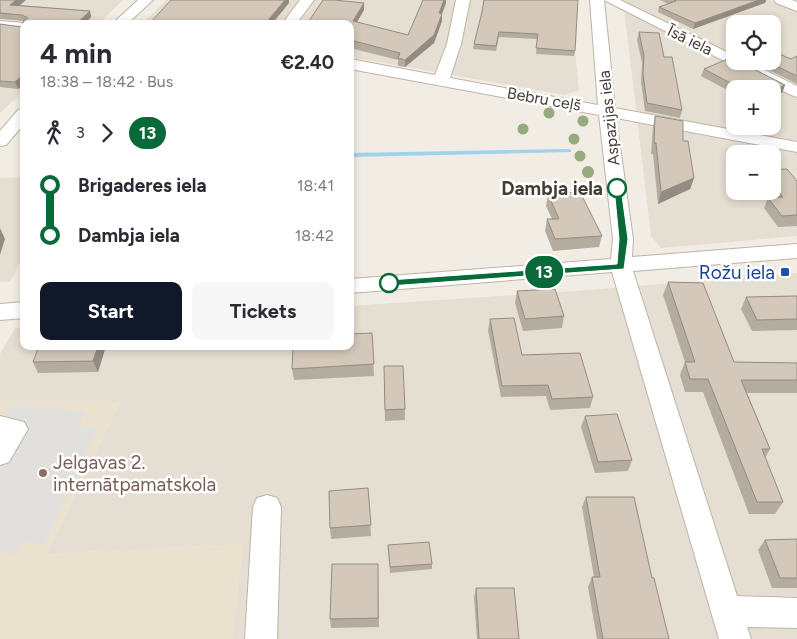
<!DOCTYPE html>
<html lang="en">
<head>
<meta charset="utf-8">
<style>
  :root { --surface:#fff; --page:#f7f7f7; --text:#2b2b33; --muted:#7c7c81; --accent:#111827 }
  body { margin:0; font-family:Figtree,sans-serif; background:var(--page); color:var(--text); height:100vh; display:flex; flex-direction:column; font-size:19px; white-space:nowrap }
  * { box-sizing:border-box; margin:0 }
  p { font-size:16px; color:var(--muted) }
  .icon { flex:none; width:28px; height:28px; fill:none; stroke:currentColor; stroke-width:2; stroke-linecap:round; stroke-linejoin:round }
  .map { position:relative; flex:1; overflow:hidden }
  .details { position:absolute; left:20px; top:20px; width:334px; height:330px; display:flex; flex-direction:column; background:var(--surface); border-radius:10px; box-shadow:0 2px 8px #0003 }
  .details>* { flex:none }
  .badge { padding:0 10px; border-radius:16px; font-size:18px; line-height:32px }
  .tools { position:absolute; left:726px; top:15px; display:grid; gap:10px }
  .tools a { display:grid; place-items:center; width:55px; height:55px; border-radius:10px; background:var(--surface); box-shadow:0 2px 8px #0003; font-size:25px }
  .map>.badge { position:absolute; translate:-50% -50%; box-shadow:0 0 0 2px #fff }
  .legs { display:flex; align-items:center; gap:8px; height:55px; padding:0 20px; font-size:16px }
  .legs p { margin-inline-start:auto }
  .overview { display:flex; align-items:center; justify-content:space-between; height:85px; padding:0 20px }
  h1 { font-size:28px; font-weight:700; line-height:38px }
  .action { display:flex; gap:10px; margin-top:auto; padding:10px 20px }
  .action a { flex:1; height:58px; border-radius:10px; background:var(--accent); color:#fff; font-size:20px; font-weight:700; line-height:58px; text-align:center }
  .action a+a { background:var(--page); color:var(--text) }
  ul { padding:0 20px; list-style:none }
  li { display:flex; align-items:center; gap:18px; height:50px; font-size:19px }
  li i { display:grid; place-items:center; width:8px; height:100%; margin:0 6px; background:currentColor }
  li i::after { content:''; width:12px; height:12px; margin:-6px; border:4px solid; border-radius:50%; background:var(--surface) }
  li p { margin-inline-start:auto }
  li:first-child i { background:linear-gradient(#0000 50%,currentColor 0) }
  li:last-child i { background:linear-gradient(currentColor 50%,#0000 0) }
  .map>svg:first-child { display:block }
</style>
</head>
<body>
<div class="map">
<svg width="797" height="639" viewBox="0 0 797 639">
  <rect width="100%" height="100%" fill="#f2ede4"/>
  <path fill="#e5ded2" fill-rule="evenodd" d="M0,0H123L98,24H65Z
    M166,0H570L579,90L565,95L350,57V24H142Z
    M623,0H770L797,11V236L661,248L651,236ZM735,24H772V61H735ZM735,89H772V126H735ZM735,154H772V191H735Z
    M0,32L24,34V91L0,113Z
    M24,177V254L10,282H0V178Z
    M797,273V639H232L243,544L47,554L120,402H0V354L15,328L24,327V346H350V306L575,291Z"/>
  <path fill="#eae1ce" d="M0,402H120L47,554L243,544L232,639H0Z"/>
  <path fill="#e2e0dc" d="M11,405L86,411L79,426L98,427L44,544L22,542L16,554L0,552V424Z"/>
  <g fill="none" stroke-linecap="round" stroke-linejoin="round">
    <path fill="#a1d2ed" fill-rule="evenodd" d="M569,149L571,150V152L350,157V153Z"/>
    <defs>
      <path id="minor" d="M138,0H153L127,24H112Z
        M300,0H314L296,24H282Z
        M456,0H470L461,44L450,78L598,105L590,0H620L735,56V61H746L797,86V97L791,95L604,0L615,108L797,142V152L616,118L633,239L632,257L797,244V258L633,271L737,596L797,598V628L747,627L751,639H719L612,272L350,293V279L611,259L613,239L599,115L350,69V59L435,75L447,44Z
        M774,0H792L797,2V11L776,3Z
        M0,21L24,23L28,24H24V31L0,29Z
        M24,109V124L6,145L0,146V131L18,110Z
        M24,302V318L0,320V304Z
        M0,416L24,422L28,429L9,462L0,465Z
        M267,495L277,498L281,507L277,639H245L253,507L257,498Z"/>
    </defs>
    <use href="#minor" stroke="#bdb4a7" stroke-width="2"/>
    <use href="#minor" fill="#fff" fill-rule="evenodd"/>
  </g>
  <g fill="#95aa7e">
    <circle cx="549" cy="113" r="5.5"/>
    <circle cx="583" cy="121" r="5.5"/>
    <circle cx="523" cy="129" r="5.5"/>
    <circle cx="574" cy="139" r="5.5"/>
    <circle cx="580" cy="156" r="5.5"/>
    <circle cx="588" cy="172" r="6"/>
    <circle cx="581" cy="191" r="6"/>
  </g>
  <path fill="#b5aca0" d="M0,0H26L19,5L90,11L91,17L18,89L0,87V24L22,27L23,21L0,19Z
    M484,0L575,51L574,56L536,54L537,39L499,37L496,51L473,49L474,44L482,12Z
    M660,0H766L765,3L693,29L658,12L659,7L668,4Z
    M446,3L442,14V21L434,43L405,67L398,66V60L350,48V24L364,10L357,22L408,35Z
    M639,32L664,57L682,110L680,118L645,111L641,82L642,63L637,40Z
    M797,56V84L751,61H772L791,59Z
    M704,69L785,85L782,93L772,89H735V94L701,76Z
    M655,116L683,141L694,178L690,189L658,204L653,154H651L653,127Z
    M741,126H765L763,132L741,128Z
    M772,170L797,181V226L778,227L764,208L768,198H772L767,191H772Z
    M548,194L602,236L599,247L553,251L545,231L547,219H552L546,206Z
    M668,282L734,362L797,363V393H747L770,449L765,458L783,502L775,514H749L703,392H685L680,375L685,362L663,295Z
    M517,291L564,316L562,328L523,331L515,303Z
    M797,296V330L752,331L741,309L746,297Z
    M490,319L522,355L593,397L590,408L550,410L546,396L501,397L488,330Z
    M372,333L374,376L294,380L292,369Z
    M39,346H106L98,372L38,373L33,362Z
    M384,366L405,409V420L385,421Z
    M585,416L632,460L628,471L595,473L581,427Z
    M368,488L371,536L331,539L330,528Z
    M586,497L652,578L669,639H597L588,587L592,577H594L582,507Z
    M797,539V588H772L758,550L765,540Z
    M388,545L432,564V569L390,573Z
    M378,564L379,627L331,628L330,619Z
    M476,588L519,639H477L474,598Z"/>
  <path fill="#948c82" d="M16,0H26L13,11L10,5Z
    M284,0H289V3L272,24H265Z
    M444,0H446V3L439,21V13Z
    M759,0H766L765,3L693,29L695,23Z
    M364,3V10L353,29V21Z
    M90,11L91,17L85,24H76Z
    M442,14V21L434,43L405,67V60Z
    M24,74V83L18,89L15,82Z
    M785,85L782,93L772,98V91Z
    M694,178L690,189L658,204L661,192Z
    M0,228L5,239L0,255Z
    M98,346H106L98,372L93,361Z"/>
  <path fill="#d3c8ba" stroke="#948c82" d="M0,0H16L10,5L90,11L76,24H24V74L15,82L0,81V24L22,27L24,20L28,18L22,15L0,13Z
    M171,0H285L265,24H149Z
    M323,0H334L364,3L353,21L408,35L423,0H444L439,13L442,14L434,35L405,60L398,58L400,53L350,40V24H307Z
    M484,0H578L575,51L536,48L538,34L499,32L496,46L474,44L482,12Z
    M674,0H759L695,23L659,7L676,1Z
    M639,32L659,33L664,57H672L682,110L647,103L643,74L644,56Z
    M772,51L791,59L797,56V76L766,61H772Z
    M730,58L735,60V61H738L785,85L772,91V89H742L704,69Z
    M655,116L683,121V141H688L694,178L661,192L656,143H654Z
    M787,169L797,181V215L782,216L768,198L783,197L772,183V170Z
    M580,192L602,236L555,239L547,219H559L548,194Z
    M668,282L703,283L734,362L797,363V380H741L770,449H762L783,502H757L708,379H690L685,362H695Z
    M555,289L564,316L525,319L517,291Z
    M797,296V319L757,320L746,297Z
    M514,318L522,355L580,353L593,397L552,399L548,385L502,386L490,319Z
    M372,333L374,364L292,369L293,346H350V334Z
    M39,346H98L93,361L33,362Z
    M384,366H403L405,409L385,410Z
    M617,414L632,460L598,462L585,416Z
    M368,488L371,525L330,528L329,491Z
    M586,497H634L652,578H654L669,639H603L592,577H600Z
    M797,539V578H780L765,540Z
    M429,542L432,564L390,567L388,545Z
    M332,564H378V618L330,619Z
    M476,588H514L519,639H479Z"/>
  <path fill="#086a38" stroke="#fff" d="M614,187L621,188L628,239L624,269L389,286L384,283L389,280L617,264L619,239Z"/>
  <g fill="#fff" stroke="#086a38" stroke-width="2.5">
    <circle cx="617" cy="188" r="9"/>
    <circle cx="389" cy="283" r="9"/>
  </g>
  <rect fill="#1a4fb4" stroke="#fff" stroke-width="2" x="780" y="267" width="10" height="10" rx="2.5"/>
  <circle fill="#8d6e63" stroke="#fff" stroke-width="2" cx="43" cy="473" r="5"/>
  <g text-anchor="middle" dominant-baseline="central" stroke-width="5" stroke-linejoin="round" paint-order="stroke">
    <g font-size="16" fill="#433d34" stroke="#fff">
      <text transform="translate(690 40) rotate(26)">Īsā iela</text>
      <text transform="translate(544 99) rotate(10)">Bebru ceļš</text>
      <text transform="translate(609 118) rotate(-96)">Aspazijas iela</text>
    </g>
    <g font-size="19" font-weight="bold" fill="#433d34" stroke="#fff" text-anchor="end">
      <text x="603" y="188">Dambja iela</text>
    </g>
    <g font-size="19" fill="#164399" stroke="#fff" text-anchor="end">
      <text x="775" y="272">Rožu iela</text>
    </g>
    <g font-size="19" fill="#785e54" stroke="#fff" text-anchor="start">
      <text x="53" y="462">Jelgavas 2.<tspan x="53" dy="22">internātpamatskola</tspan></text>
    </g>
  </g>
</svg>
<div class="tools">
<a><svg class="icon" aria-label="locate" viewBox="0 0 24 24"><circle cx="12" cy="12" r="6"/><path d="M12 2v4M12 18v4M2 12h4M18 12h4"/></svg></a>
<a>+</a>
<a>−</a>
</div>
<b class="badge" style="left:544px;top:272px;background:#086a38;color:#fff">13</b>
<section class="details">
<div class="overview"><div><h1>4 min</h1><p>18:38 – 18:42 · Bus</p></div><b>€2.40</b></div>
<div class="legs"><svg class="icon" aria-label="walk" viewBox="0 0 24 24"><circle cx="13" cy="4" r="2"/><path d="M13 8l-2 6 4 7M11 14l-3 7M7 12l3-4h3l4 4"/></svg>3<svg class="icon" aria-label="forward" viewBox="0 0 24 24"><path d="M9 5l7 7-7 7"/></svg><b class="badge" style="background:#086a38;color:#fff">13</b></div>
<ul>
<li><i style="color:#086a38"></i><b>Brigaderes iela</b><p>18:41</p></li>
<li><i style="color:#086a38"></i><b>Dambja iela</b><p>18:42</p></li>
</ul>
<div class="action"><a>Start</a><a>Tickets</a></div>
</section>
</div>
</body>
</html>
